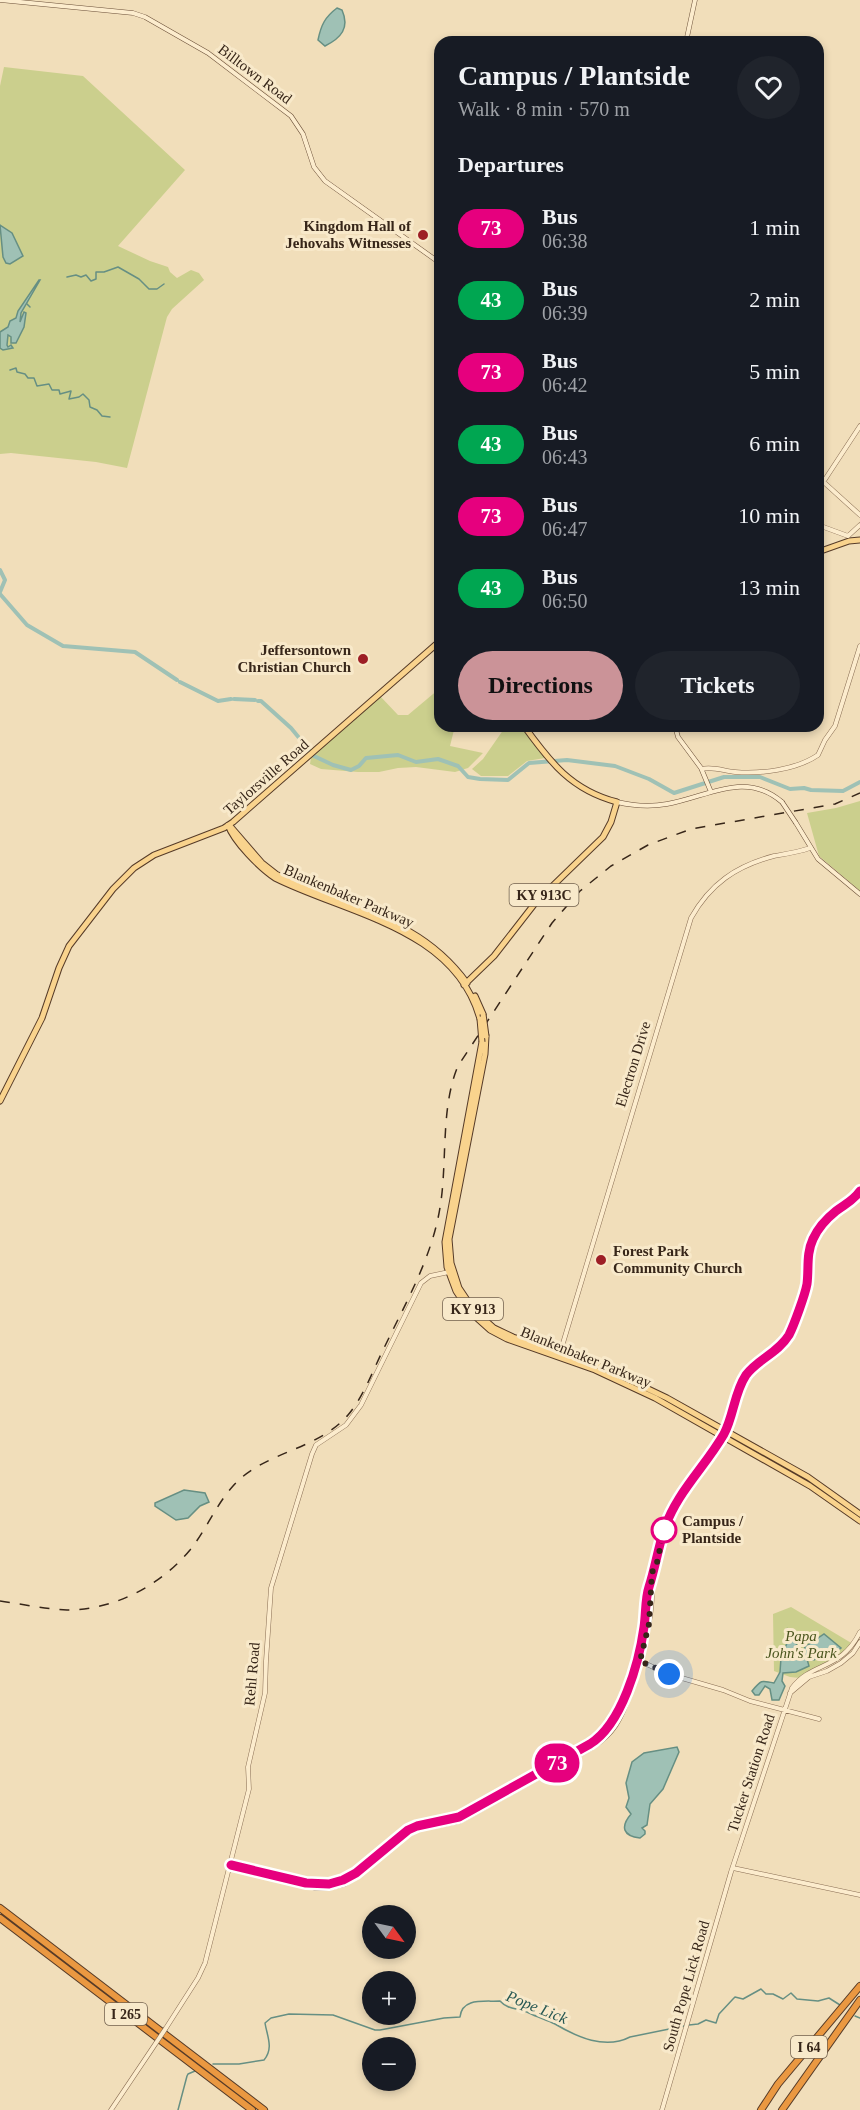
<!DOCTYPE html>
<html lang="en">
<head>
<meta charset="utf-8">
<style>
  :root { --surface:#171b24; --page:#20242c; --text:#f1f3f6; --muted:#9ea1a6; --accent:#cb9398 }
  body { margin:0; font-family:"Times New Roman",serif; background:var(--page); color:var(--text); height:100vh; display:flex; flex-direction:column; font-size:22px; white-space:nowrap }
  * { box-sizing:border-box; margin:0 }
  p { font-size:20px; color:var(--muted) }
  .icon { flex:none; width:33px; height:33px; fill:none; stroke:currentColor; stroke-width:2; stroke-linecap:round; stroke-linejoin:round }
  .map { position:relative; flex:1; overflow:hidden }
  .sheet { position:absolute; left:434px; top:36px; width:390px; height:696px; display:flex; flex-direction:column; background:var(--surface); border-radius:18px; box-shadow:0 3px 9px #0003 }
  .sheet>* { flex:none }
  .badge { padding:0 12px; border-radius:20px; font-size:21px; line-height:39px }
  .needle { width:39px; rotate:123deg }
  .tools { position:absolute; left:362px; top:1905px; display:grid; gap:12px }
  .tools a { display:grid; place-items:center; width:54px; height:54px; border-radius:50%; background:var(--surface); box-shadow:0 3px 9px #0003; font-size:30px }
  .you { position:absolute; width:30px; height:30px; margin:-15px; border:4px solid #fff; border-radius:50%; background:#1a73e8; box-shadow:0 0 0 9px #1a73e833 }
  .map>.badge { position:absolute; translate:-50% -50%; box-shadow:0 0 0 3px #fff }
  h2 { padding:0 24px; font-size:22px; line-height:54px }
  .round { display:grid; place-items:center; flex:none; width:63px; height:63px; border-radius:32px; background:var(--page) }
  .head { display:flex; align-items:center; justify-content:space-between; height:102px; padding:0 24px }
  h1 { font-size:28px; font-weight:800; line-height:45px }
  .action { display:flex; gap:12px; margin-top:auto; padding:12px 24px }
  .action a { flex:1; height:69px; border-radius:36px; background:var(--accent); color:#111; font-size:24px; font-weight:800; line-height:69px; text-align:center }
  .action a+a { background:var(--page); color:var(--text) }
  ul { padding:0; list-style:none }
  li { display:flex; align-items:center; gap:18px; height:72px; padding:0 24px }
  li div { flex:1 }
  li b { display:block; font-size:22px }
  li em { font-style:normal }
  li .badge { min-width:66px; font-weight:700; text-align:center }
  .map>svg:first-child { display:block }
</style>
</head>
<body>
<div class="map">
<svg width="860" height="2110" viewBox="0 0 860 2110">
  <rect width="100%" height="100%" fill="#f1deba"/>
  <path fill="#cbcf8d" d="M4,67L83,76L185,170L118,246L150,261L168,267L170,272L177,278L191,270L199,273L204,280L172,309L167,317L127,468L96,462L11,453L0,454V86Z
    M439,689L440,726H455L450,746L483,753L468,768L455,772L416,767L398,768L379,772H358L321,769L310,764L311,758L380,696L398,715H408Z
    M506,726H522L545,758L527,761L508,776H481L472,769L483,759Z
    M860,801V891L819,856L807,813L836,808Z
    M791,1607L853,1644L840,1657L800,1678L790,1677L774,1671L773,1614Z"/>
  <path fill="#9fc1b5" stroke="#668f83" stroke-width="1.5" d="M337,8L342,10C350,28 341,38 325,46L318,40C321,25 325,17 337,8Z
    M0,225L12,233L23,256L10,264L6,263L3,257Z
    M39,280H40L21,313L20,322L24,312L26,313L24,327L16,343H11V337L8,335L7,345L8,347L11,345L13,348L3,350L0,348V332L8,327L10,321L16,318L18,311Z
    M184,1490L205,1493L209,1502L200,1506L188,1518L176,1520L155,1506V1503Z
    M787,1628L790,1635L799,1639L794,1650L801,1656L805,1647L824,1634L841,1648L831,1656L823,1654L814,1660L807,1659L809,1666L796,1672L783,1673L782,1681L785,1686L779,1700H772L770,1689L765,1686L759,1695H755L752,1691C761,1680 761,1680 774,1683L780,1672L781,1658L787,1643Z
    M677,1747L679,1752L663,1789L650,1804L647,1825L642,1828L645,1831V1834L640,1838C623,1836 620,1827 631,1814L626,1807L629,1798L626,1783L632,1762L644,1753Z"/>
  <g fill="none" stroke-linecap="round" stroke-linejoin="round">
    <path stroke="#668f83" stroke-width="1.5" d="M67,277L76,275L81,277L86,275L91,281L96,279V272H104L118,267L139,279L149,289H157L164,284
      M27,304L30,307
      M10,370L16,368L17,372L25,374L28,378H34L37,386L49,384L52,390H59L60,394L71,391L69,399L79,397L83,394L89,400L90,407L97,410L102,416L110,417
      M855,2016L860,2018
      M689,2025L698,2024L706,2020L716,2023L719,2014L733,1999L735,1997L743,1999L761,1989L766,1994H773L783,1999L791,1993L797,1999L818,2001L829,1998L840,2005
      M213,2064H239L264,2060C274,2048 267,2036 265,2023L271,2018L289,2014L333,2015L375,2030H380L444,2018L460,2017C462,1997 485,2002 500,2001C508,2010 519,2008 529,2013C537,2017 547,2020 555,2024C577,2037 605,2050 630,2037L684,2026
      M178,2110L187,2076L188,2074L195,2071"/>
    <path stroke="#9fc1b5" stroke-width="4" d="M0,570L5,580L0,592
      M0,594L27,625L63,646L135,652L177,680
      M180,682L218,701L231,699
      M234,699L255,700
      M258,701H261L291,728L314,756L333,765L351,770L359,766L366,758L398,755L416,762L438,759L458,766L468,777L480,779L508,780L529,763L567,760L615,766L649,779L674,793L724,777H760L790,789L804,788L811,790L843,791L860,782"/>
    <defs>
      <path id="tertiary" d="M818,477L860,515
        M818,490L860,426
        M818,525L848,536
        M848,536L860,525
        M702,769C712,766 724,771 735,772C761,774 796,770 818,755L825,740L835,726L860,646
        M791,1329L804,1294
        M560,1353L691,918C710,884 736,866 774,856C786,854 799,852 810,848
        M653,1571C657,1563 658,1553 660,1544C664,1530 669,1517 676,1505C689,1480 734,1436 733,1408
        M640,1661L668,1674L723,1690L750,1701L819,1719
        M790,1693L809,1677L827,1671L841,1663L853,1653L860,1642
        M242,1868C263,1868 285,1879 305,1883C349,1894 375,1851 408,1830L417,1826L459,1817L590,1744C647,1707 642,1588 661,1529C674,1489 706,1461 725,1425C733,1408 737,1386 749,1371C755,1364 764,1361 771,1355C780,1347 788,1337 794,1327C813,1299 801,1269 811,1243C817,1230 827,1216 839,1208C848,1203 854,1200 860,1191
        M733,1868L860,1895
        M252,1872L315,1888H329L345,1884L407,1835L419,1829L460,1821L593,1747C602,1741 610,1734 616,1725C632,1699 657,1612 651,1583
        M166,2028L198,1978L205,1963L249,1789L248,1767L265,1693L266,1661L271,1588L312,1454L316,1445L346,1425L361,1405L421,1283L430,1276L449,1272
        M111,2110L156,2043
        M662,2110L731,1872L792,1688C812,1661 841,1671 860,1632"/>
      <path id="secondary" d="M0,0L133,13L145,17L208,53L291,116L303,134L314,167L325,181L440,263
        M686,42L695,0
        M675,726L678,737L701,768L711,792
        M617,802C634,806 650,807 667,804C708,797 745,770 782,802
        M796,823L818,859L860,894"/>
      <path id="primary" d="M818,552L849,541L860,540
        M228,825C234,842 260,868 275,878C347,914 455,928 480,1019
        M230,826L262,863L276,874C346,911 417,914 467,983
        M464,985L494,956L536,902L603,837L611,822L617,802C571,790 550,762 524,726
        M475,996L483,1014
        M486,1036L485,1054L449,1239L451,1263L459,1288L473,1309L494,1328L513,1337L602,1367L667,1398L808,1477L860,1514
        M482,1042L445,1242L447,1267L456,1291L470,1312L490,1330L507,1339L595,1370L655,1398L810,1486L860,1521
        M0,1101L42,1018L59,968L69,946L113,889L134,868L154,855L224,828L233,822L440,641"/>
      <path id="motorway" d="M0,1908L264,2110
        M0,1918L252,2110
        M761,2110L778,2084L860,1986
        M782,2110L860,2000"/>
    </defs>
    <use href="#tertiary" stroke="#896d53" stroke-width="5"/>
    <use href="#secondary" stroke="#6a4e37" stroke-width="5"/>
    <use href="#primary" stroke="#563b28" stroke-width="7"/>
    <use href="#motorway" stroke="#563b28" stroke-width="8"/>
    <use href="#tertiary" stroke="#fceccd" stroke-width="4"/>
    <use href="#secondary" stroke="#fceccd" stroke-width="4"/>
    <use href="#primary" stroke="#f9d38d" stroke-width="5"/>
    <use href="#motorway" stroke="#ea9841" stroke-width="6"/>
    <path stroke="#372619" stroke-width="1.5" stroke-dasharray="10 10" stroke-linecap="butt" d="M0,1601C22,1604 45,1609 67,1610C114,1610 160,1586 190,1550C206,1530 216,1505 233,1486C264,1451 317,1451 348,1415C364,1396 373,1370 384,1348C407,1300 434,1254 441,1201C447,1158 441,1106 458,1066L552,923L580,891L611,866L648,845L691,829L835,804L860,793"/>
    <defs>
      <path id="tertiary-bridge" d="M156,2043L166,2028"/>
      <path id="secondary-bridge" d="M782,802L796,823"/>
      <path id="primary-bridge" d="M483,1014L486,1036
        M480,1019L482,1042"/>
    </defs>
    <use href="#tertiary-bridge" stroke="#896d53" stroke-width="5" stroke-linecap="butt"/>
    <use href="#secondary-bridge" stroke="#6a4e37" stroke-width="5" stroke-linecap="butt"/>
    <use href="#primary-bridge" stroke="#563b28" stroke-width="7" stroke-linecap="butt"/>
    <use href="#tertiary-bridge" stroke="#fceccd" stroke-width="4"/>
    <use href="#secondary-bridge" stroke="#fceccd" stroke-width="4"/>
    <use href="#primary-bridge" stroke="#f9d38d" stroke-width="5"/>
  </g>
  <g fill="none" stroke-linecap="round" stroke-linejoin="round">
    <defs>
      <path id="line" d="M231,1865L306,1883L329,1884L343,1880L356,1873L408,1830L417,1826L459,1817L590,1744C622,1724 639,1663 644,1627C646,1614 645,1599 649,1587C655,1568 658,1549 664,1530C676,1493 705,1467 724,1434C734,1415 734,1393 746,1375C758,1359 778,1353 789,1335C794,1325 805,1295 807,1284C809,1268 806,1254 813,1239C818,1228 826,1219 836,1211C845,1204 853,1201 860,1191"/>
    </defs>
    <use href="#line" stroke="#fff" stroke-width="14"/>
    <use href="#line" stroke="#e6007e" stroke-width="9"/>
    <path stroke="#372619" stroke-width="6" stroke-dasharray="0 10.8" d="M664,1530L656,1567L652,1572L649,1624L640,1661L669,1674"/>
  </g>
  <g fill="#9d1e25" stroke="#f8e9ca" stroke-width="2">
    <circle cx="423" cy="235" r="6"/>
    <circle cx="363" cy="659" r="6"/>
    <circle cx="601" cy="1260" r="6"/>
  </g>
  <circle fill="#fff" stroke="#e6007e" stroke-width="3" cx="664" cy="1530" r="12"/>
  <g text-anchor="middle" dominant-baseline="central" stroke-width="6" stroke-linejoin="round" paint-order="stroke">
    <g fill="#f8e9ca" stroke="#71604e" stroke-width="1.5">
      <rect x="509.5" y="884" width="69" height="22" rx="4.5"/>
      <rect x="443" y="1298" width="60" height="22" rx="4.5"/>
      <rect x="105" y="2003" width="42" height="22" rx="4.5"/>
      <rect x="791" y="2036" width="36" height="22" rx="4.5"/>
    </g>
    <g font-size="14" font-weight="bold" fill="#372619">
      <text x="544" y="895">KY 913C</text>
      <text x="473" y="1309">KY 913</text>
      <text x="126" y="2014">I 265</text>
      <text x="809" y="2047">I 64</text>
    </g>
    <g font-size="15" fill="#372619" stroke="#f8e9ca">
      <text transform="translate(255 74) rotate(37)">Billtown Road</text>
      <text transform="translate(266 777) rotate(-41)">Taylorsville Road</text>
      <text transform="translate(349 896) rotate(23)">Blankenbaker Parkway</text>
      <text transform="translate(633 1064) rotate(-73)">Electron Drive</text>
      <text transform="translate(586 1357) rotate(22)">Blankenbaker Parkway</text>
      <text transform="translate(252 1674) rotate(-85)">Rehl Road</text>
      <text transform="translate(751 1773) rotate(-72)">Tucker Station Road</text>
      <text transform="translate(686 1986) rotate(-74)">South Pope Lick Road</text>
    </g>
    <g font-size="15" font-weight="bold" fill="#372619" stroke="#f8e9ca" text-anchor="end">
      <text x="411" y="226">Kingdom Hall of<tspan x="411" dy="17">Jehovahs Witnesses</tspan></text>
      <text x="351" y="650">Jeffersontown<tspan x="351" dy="17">Christian Church</tspan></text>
      <text x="613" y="1251" text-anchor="start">Forest Park<tspan x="613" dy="17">Community Church</tspan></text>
    </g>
    <g font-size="15" font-weight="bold" fill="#372619" stroke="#f8e9ca" text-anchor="start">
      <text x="682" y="1521">Campus /<tspan x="682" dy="17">Plantside</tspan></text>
    </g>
    <g font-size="15" font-style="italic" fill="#4a551e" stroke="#f8e9ca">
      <text x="801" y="1636">Papa<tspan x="801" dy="17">John's Park</tspan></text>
    </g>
    <g font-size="16" font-style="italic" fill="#275853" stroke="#f8e9ca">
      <text transform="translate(537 2007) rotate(22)">Pope Lick</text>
    </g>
  </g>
</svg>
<div class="tools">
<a><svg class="needle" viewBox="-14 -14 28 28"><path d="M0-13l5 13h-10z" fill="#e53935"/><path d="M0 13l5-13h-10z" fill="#9ea1a6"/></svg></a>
<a>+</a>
<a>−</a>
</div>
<div class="you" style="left:669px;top:1674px"></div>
<b class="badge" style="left:557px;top:1763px;background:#e6007e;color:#fff">73</b>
<section class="sheet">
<div class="head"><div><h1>Campus / Plantside</h1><p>Walk · 8 min · 570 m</p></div><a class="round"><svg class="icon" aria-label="heart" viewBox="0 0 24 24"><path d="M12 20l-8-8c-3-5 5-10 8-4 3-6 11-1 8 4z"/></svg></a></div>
<h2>Departures</h2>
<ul>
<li><span class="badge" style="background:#e6007e;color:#fff">73</span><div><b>Bus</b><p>06:38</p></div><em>1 min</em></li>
<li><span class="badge" style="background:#00a651;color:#fff">43</span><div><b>Bus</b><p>06:39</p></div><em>2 min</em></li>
<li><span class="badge" style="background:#e6007e;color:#fff">73</span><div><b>Bus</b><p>06:42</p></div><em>5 min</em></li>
<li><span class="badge" style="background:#00a651;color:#fff">43</span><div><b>Bus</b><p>06:43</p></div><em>6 min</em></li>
<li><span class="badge" style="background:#e6007e;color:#fff">73</span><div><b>Bus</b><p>06:47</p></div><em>10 min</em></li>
<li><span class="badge" style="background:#00a651;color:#fff">43</span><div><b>Bus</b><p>06:50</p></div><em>13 min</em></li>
</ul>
<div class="action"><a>Directions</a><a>Tickets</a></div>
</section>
</div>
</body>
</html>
